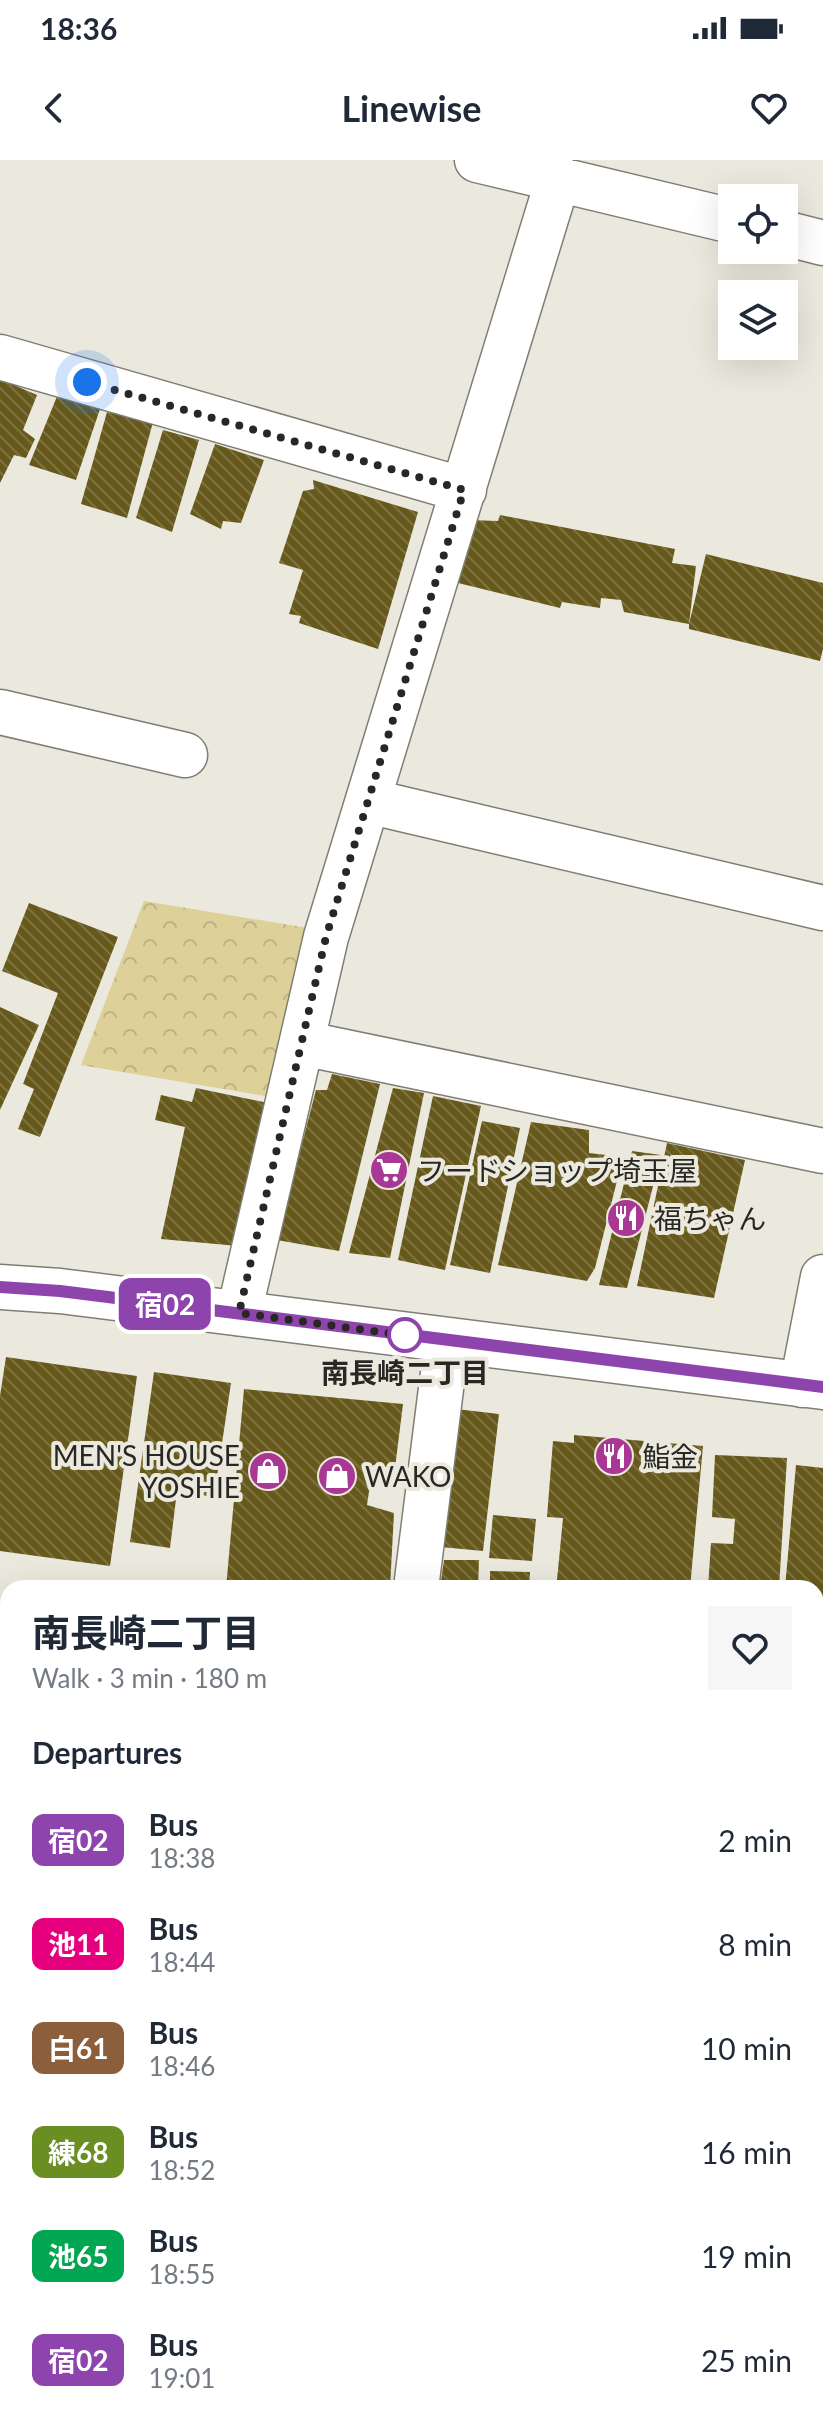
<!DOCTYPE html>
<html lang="en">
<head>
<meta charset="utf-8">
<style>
  :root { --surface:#fff; --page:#f6f6f7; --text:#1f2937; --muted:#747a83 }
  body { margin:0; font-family:Lato,"Noto Sans JP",sans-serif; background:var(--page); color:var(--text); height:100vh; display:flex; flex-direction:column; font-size:30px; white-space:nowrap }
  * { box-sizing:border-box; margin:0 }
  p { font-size:26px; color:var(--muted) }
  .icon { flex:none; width:44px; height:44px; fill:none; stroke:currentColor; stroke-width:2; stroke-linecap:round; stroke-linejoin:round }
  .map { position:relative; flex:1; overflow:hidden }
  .details { position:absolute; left:0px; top:1420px; width:824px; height:848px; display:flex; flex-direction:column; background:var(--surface); border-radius:24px 24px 0 0; box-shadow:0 8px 32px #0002 }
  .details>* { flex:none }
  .badge { padding:0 16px; border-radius:12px; font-size:28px; line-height:52px }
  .tools { position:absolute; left:718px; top:24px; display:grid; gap:16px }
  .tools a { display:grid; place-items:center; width:80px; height:80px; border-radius:0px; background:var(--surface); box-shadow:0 8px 32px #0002; font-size:40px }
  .you { position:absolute; width:40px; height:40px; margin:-20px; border:6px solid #fff; border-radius:50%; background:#1a73e8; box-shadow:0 0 0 12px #1a73e833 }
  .map>.badge { position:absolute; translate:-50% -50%; box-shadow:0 0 0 4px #fff }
  h2 { padding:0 32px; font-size:30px; line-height:72px }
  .round { display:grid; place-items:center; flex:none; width:84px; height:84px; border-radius:0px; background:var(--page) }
  .head { display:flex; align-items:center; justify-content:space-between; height:136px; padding:0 32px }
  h1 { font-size:38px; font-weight:700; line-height:60px }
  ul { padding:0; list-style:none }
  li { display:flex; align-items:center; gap:24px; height:104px; padding:0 32px }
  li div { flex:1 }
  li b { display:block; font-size:30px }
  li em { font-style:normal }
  li .badge { min-width:88px; font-weight:700; text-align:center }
  .status { display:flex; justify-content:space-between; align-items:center; height:56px; padding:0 40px; background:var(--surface); direction:ltr }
  .status svg { height:22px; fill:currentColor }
  header { display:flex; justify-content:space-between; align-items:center; height:104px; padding:0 32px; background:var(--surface); font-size:36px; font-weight:700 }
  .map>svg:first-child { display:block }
</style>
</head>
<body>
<div class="status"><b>18:36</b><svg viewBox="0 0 49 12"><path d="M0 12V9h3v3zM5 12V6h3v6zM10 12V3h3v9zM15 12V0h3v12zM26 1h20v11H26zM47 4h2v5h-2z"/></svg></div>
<header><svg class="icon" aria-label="back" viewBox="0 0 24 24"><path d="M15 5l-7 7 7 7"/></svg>Linewise<svg class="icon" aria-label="heart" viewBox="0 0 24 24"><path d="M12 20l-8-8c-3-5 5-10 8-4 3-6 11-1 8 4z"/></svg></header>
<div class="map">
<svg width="823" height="2268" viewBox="0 0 823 2268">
  <defs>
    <pattern id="park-crowns" width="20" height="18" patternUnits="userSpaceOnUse" patternTransform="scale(2)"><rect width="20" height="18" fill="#ddd199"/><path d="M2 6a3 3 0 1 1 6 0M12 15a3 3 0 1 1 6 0" fill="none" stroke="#beb384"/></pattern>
    <pattern id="building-back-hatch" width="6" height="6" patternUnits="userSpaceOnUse" patternTransform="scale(2)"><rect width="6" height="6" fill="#66591b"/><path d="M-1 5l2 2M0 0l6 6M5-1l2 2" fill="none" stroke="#7c7244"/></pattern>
  </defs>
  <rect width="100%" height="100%" fill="#ebe9dd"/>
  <path fill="url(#park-crowns)" d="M144,741L314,769L271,937L81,905Z"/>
  <path fill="url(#building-back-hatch)" d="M0,219L37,235L23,270L35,279L26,298L14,295L0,323Z
    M58,234L101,246L76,320L29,305Z
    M107,252L153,262L127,358L81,344Z
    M163,270L199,280L172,372L136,358Z
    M215,284L264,300L241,363L223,361L221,369L190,354Z
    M313,320L418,352L378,489L299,463L301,456L289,454L303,410L279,403L303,331L314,329Z
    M500,355L675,389L672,403L696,406L689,464L706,394L823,423V489L820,501L689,469V464L624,452L621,440L601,438L600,448L562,442L560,448L458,423L470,360L498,361Z
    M29,743L118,777L40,977L18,969L34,929L23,924L58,833L2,811Z
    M0,847L39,865L0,950Z
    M332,914L380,924L339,1091L277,1080L316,930H327Z
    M196,928L268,943L238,1086L161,1079L185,967L155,960L161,935L192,942Z
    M393,928L424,933L390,1098L349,1093Z
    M433,936L481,946L445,1110L398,1100Z
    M482,961L520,968L490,1113L450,1105Z
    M531,962L589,970V993L623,997L595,1108L587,1121L498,1105Z
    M667,983L745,1000L714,1138L637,1126Z
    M632,991L661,995L627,1128L599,1125Z
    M6,1197L137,1216L110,1406L0,1391V1236Z
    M154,1212L231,1223L214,1337L177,1331L170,1388L130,1382Z
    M244,1229L403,1244L395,1308L373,1305L367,1345L394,1353L390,1428H226Z
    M456,1249L499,1254L483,1391L441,1387Z
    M574,1275L703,1286L690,1428H571V1421L557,1420L563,1358L547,1357L553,1281L574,1283Z
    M715,1295L787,1298L779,1428H708L711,1383L733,1384L735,1359L712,1357Z
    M796,1305L823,1308V1452L816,1451V1428H785Z
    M493,1355L536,1359L532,1401L489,1398Z
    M444,1400H479L478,1428H440Z
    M490,1411L530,1412L529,1428H490Z
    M0,1456H8V1519H0Z
    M816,1566H823V1639H816Z
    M0,1643H8V1707H0Z
    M823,1756V1786H816V1757Z
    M0,1838H8V1903H0Z
    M816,2067H821L820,2091H816Z
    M8,2079V2151H0V2080Z
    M0,2176H8V2245H0Z
    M403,2260H448V2268H402Z
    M455,2260H541V2268H455Z
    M553,2260H615V2268H553Z
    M698,2260H818V2268H698Z
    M620,2263H648V2268H620Z
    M655,2263H683V2268H655Z"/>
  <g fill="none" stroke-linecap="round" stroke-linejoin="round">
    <defs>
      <path id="minor" d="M477,0L732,61
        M784,73L823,83
        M0,197L464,330
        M0,552L185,595
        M368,641L823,748
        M302,883L823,991
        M239,1153L326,777L552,39L554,18L550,0
        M802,1225L823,1117
        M416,1428L447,1181
        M0,1962H8
        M816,1971H823
        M816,2118H823
        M16,2268L95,2264L273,2268
        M372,2268L373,2260"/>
      <path id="major" d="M0,1127L60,1131L823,1227"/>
    </defs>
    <use href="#minor" stroke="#807e73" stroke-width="47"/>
    <use href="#major" stroke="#807e73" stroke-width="47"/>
    <use href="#minor" stroke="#fff" stroke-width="44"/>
    <use href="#major" stroke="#fff" stroke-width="44"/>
  </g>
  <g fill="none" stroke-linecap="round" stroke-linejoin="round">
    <defs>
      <path id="line" d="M0,1127L60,1131L823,1227"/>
    </defs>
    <use href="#line" stroke="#fff" stroke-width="18"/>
    <use href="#line" stroke="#8e44ad" stroke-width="12"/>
    <path stroke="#282723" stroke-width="8" stroke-dasharray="0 14.4" d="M87,222L464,330L326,777L239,1153L417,1177L405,1175"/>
  </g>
  <defs>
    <symbol id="supermarket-disc" viewBox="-11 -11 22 22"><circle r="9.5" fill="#a83894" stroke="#ebe9dd"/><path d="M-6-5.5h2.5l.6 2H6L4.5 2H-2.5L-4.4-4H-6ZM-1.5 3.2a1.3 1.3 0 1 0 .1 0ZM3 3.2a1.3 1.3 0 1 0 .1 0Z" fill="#fff"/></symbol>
    <symbol id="restaurant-disc" viewBox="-11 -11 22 22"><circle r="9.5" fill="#a83894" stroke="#ebe9dd"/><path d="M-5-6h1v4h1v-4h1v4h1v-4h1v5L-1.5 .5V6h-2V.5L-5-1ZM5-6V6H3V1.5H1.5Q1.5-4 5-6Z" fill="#fff"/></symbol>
    <symbol id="shop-disc" viewBox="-11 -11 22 22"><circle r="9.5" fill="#a83894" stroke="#ebe9dd"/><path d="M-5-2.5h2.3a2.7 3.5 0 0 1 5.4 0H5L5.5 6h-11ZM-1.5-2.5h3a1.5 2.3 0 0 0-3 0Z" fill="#fff"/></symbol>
  </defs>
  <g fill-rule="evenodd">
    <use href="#supermarket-disc" x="367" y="988" width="44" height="44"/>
    <use href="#restaurant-disc" x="604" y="1036" width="44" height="44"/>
    <use href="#restaurant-disc" x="592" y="1274" width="44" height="44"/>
    <use href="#shop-disc" x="246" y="1289" width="44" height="44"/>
    <use href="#shop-disc" x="315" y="1294" width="44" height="44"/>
  </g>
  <circle fill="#fff" stroke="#8e44ad" stroke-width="4" cx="405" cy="1175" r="16"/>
  <g text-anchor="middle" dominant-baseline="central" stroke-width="8" stroke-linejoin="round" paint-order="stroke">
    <g font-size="28" fill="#282723" stroke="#ebe9dd" text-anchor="start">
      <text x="417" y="1010">フードショップ埼玉屋</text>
      <text x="654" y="1058">福ちゃん</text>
      <text x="240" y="1295" text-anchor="end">MEN'S HOUSE<tspan x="240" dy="32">YOSHIE</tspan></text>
      <text x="642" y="1296">鮨金</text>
      <text x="365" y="1316">WAKO</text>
    </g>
    <g font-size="28" font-weight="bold" fill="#282723" stroke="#ebe9dd">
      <text x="405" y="1212">南長崎二丁目</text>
    </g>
  </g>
</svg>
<div class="tools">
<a><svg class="icon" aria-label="locate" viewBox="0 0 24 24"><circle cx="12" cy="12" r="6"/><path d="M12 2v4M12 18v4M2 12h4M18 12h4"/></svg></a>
<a><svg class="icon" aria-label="layers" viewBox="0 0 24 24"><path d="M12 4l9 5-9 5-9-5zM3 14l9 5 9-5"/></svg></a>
</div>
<div class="you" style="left:87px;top:222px"></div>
<b class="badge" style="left:165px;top:1144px;background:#8e44ad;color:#fff">宿02</b>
<section class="details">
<div class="head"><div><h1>南長崎二丁目</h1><p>Walk · 3 min · 180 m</p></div><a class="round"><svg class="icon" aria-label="heart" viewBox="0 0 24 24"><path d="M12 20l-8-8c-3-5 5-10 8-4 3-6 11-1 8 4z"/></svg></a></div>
<h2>Departures</h2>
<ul>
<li><span class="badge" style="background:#8e44ad;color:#fff">宿02</span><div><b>Bus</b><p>18:38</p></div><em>2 min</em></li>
<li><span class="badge" style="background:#e6007e;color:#fff">池11</span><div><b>Bus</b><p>18:44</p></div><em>8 min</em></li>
<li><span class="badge" style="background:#8b5e3c;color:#fff">白61</span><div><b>Bus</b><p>18:46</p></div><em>10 min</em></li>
<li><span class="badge" style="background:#6b8e23;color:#fff">練68</span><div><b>Bus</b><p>18:52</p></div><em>16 min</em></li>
<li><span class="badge" style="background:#00a651;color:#fff">池65</span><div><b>Bus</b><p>18:55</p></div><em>19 min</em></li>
<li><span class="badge" style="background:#8e44ad;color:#fff">宿02</span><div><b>Bus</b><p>19:01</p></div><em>25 min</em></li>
</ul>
</section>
</div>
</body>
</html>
